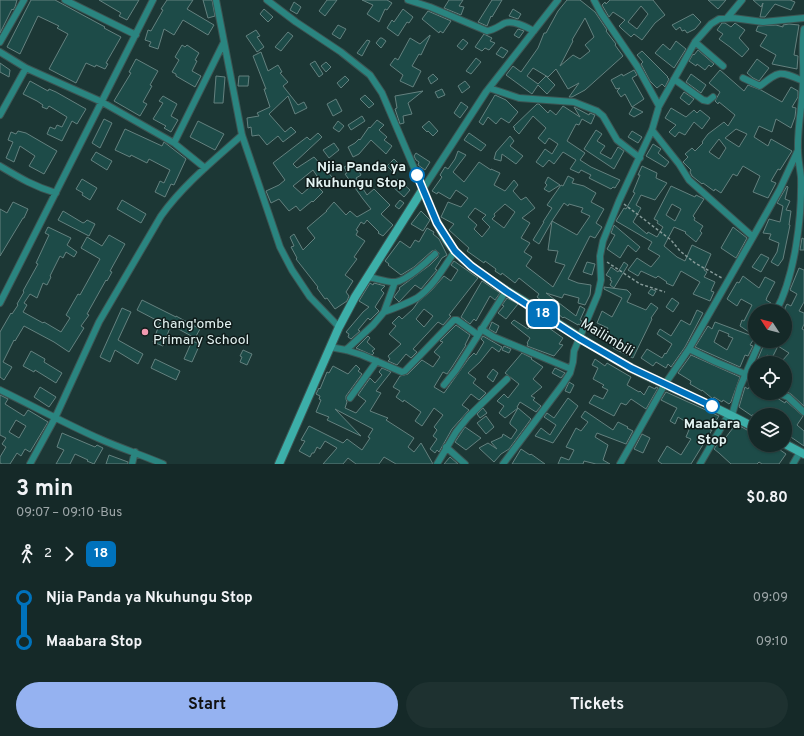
<!DOCTYPE html>
<html lang="en">
<head>
<meta charset="utf-8">
<style>
  :root { --surface:#152928; --page:#1e3130; --text:#f1f3f6; --muted:#9da6a8; --line:#344545; --accent:#95b2f1 }
  body { margin:0; font-family:Overpass,sans-serif; background:var(--page); color:var(--text); height:100vh; display:flex; flex-direction:column; font-size:15px; white-space:nowrap }
  * { box-sizing:border-box; margin:0 }
  p { font-size:13px; color:var(--muted) }
  .icon { flex:none; width:22px; height:22px; fill:none; stroke:currentColor; stroke-width:2; stroke-linecap:round; stroke-linejoin:round }
  .map { position:relative; height:464px; overflow:hidden }
  .details { display:flex; flex-direction:column; background:var(--surface); flex:1 }
  .details>* { flex:none }
  .badge { padding:0 8px; border-radius:6px; font-size:14px; line-height:26px }
  .needle { width:26px; rotate:306deg }
  .controls { position:absolute; left:748px; top:304px; display:grid; gap:8px }
  .controls a { display:grid; place-items:center; width:44px; height:44px; border-radius:50%; background:var(--surface); box-shadow:0 1px 3px #0004,0 0 0 1px var(--line); font-size:20px }
  .map>.badge { position:absolute; translate:-50% -50%; box-shadow:0 0 0 2px #fff }
  .legs { display:flex; align-items:center; gap:6px; height:44px; padding:0 16px; font-size:13px }
  .legs p { margin-inline-start:auto }
  .head { display:flex; align-items:center; justify-content:space-between; height:68px; padding:0 16px }
  h1 { font-size:22px; font-weight:700; line-height:30px }
  .primary-button { display:flex; gap:8px; margin-top:auto; padding:8px 16px }
  .primary-button a { flex:1; height:46px; border-radius:24px; background:var(--accent); color:#111; font-size:16px; font-weight:700; line-height:46px; text-align:center }
  .primary-button a+a { background:var(--page); color:var(--text) }
  ul { padding:0 16px; list-style:none }
  li { display:flex; align-items:center; gap:14px; height:44px; font-size:15px }
  li i { display:grid; place-items:center; width:6px; height:100%; margin:0 5px; background:currentColor }
  li i::after { content:''; width:10px; height:10px; margin:-5px; border:3px solid; border-radius:50%; background:var(--surface) }
  li p { margin-inline-start:auto }
  li:first-child i { background:linear-gradient(#0000 50%,currentColor 0) }
  li:last-child i { background:linear-gradient(currentColor 50%,#0000 0) }
  .map>svg:first-child { display:block }
</style>
</head>
<body>
<div class="map">
<svg width="804" height="464" viewBox="0 0 804 464">
  <rect width="100%" height="100%" fill="#1c3735"/>
  <path fill="#1d4b48" stroke="#64817f" fill-rule="evenodd" d="M0,0H17L15,7L13,10L12,9L0,33Z
    M31,0H55L105,27L104,28L121,37L106,63L108,64L105,69L96,65L95,67L86,63L76,83L49,69L68,34L57,28L59,26L38,16L20,54L7,47Z
    M99,0H139L127,20L119,16L121,13Z
    M167,0H193L187,9L214,25L208,35L183,20L174,35L164,29L158,49L149,46L151,42L145,40L148,30L151,31L163,10L161,9Z
    M203,0H212L215,16L208,18Z
    M327,0H337L325,16L319,11Z
    M362,0H387L392,3L387,10L385,9L379,22L367,14L373,5Z
    M449,0H463L459,6L464,7L461,15L444,8Z
    M492,0H502L492,17L491,16L487,26L478,22Z
    M567,0H580L595,12L607,30L606,31L616,44L615,45L623,56L585,90L572,97H569L579,83L568,89L556,69L548,77L533,68L527,76L538,84L546,76L555,85L547,94L538,85L532,94L506,75L513,66L521,72L538,48L544,33H546L558,11ZM585,18L594,37L585,45L590,51L580,59L573,55L560,66L573,41L572,40Z
    M610,0H653L665,15L655,23L642,40L634,34L631,37L622,29L619,26L625,20L613,12L609,17L602,5L605,2L606,4ZM641,6L648,14L637,29L628,22Z
    M708,0H726L718,9Z
    M753,0H790L795,2L791,10L775,4L765,17H760L763,3L761,7Z
    M294,2L301,7L297,14L290,10Z
    M264,9L273,17L268,22L260,14Z
    M403,9L413,17L409,23L407,22L398,36L387,28L392,20L394,22Z
    M513,9L521,14L518,19L509,16Z
    M428,11L451,21L443,33L440,31L439,33L422,19Z
    M693,14L701,22L695,29L687,33L685,30L682,31L680,27L676,30L672,25Z
    M722,23H725L731,27L735,23L745,30L739,38L749,49L742,57L730,47L719,39L723,34L717,30Z
    M789,24L799,25L794,55L798,56L797,69L772,64L776,55L760,46L767,35L756,31L758,26L776,25L783,27V25Z
    M338,25L346,29L340,39L332,34Z
    M518,29L524,31L519,38L514,35Z
    M256,30L260,36L257,37L264,47L257,52L246,36Z
    M288,32L293,36L281,51L275,47Z
    M484,34L492,38L490,41L495,43L489,50L485,48L482,51L475,47Z
    M430,35V36L421,55L419,54L412,66L421,71L413,87L400,81L403,75L390,65L395,58L398,60L410,38L420,44Z
    M380,38H382L386,41L381,48L376,43Z
    M463,39L468,43L462,50L457,46Z
    M367,40L370,41L362,56L357,53Z
    M676,41L686,49L674,68L655,53L663,44L670,50Z
    M182,45L185,47L187,45L199,53L195,60L197,61L192,71L201,76L195,87L176,76V74L172,72L179,60L175,57Z
    M501,47L508,51L503,58L496,54Z
    M698,50L714,64L711,67L709,65L705,70L697,64L696,66L689,61L693,54L694,55Z
    M642,51L668,77H667L669,79L665,87L662,84L657,88L650,81L641,64L643,62L637,55Z
    M261,52L268,71L278,65L282,72L280,73L288,82L283,86L298,105L304,102L307,108L295,114L288,96L269,114L285,132L291,127L296,132L283,142L278,136L267,145L259,135L252,136L251,127L248,128L247,118L259,116L257,113L270,107L264,89H266L253,56Z
    M476,58L481,62L471,74L466,71Z
    M136,59L158,71L150,85L152,86L143,102L147,104L140,116L114,101L131,73L129,72Z
    M757,59L769,68L759,81L753,78L747,73Z
    M315,61L323,74L319,77L310,64Z
    M326,62L331,67L326,72L321,66Z
    M0,63L10,70L9,77L0,72Z
    M634,70L637,75L632,78L644,99L632,107L625,94L621,97L617,91L620,88L616,89L611,80L622,74L623,76Z
    M720,70L744,91L748,85L761,90L782,102L791,87L798,91V97L792,107L796,108L795,117L791,128L776,119L772,132L759,126L754,137L768,146L771,139L792,151L780,170L778,169L771,181L776,183L768,198L753,192L760,176L743,166L737,176L733,174L721,193L715,189L714,191L703,183L702,184L692,176L690,172L691,170L683,162L688,157L685,154L692,148L695,151L703,143L702,142L708,134L724,122L728,126L735,115L719,102L718,104L715,101L720,92L709,83ZM736,129L747,134L739,147L725,138ZM719,139L726,148L719,159L709,152Z
    M433,74L438,79L431,84L428,78Z
    M691,74L706,85L701,93L686,82Z
    M216,76L225,77L223,103H214Z
    M239,76H249L248,86H238Z
    M345,76L349,80L341,88L337,83Z
    M30,81L48,91L49,89L56,92L86,109L77,124L72,121L62,141L47,134L50,127L55,129L57,125L62,127L67,117L49,106L47,109L42,107L43,105L37,101L23,94Z
    M465,81L470,87L462,93L458,86Z
    M442,89L445,95L438,98L435,92Z
    M423,91L408,103L412,114L403,116L404,123L400,124L395,109L397,108L395,96Z
    M684,92L694,99L689,105L680,98Z
    M365,95L374,104L369,108L360,99Z
    M495,95L506,100L518,112L509,123L501,118L496,124L488,117L483,125L479,122Z
    M163,96L177,104L171,116L178,120L171,132L164,128L166,126L153,119L163,103L159,101Z
    M336,99L342,111L333,116L327,104Z
    M461,102L468,107L460,118L454,113Z
    M537,104H539L548,113L550,110L556,115L563,106L580,117L574,107L589,115L590,113L595,115L591,124L582,119L579,125L576,124L567,141L585,153L580,160L591,167L620,180L615,188L613,187L611,189L589,178L591,175L581,170L579,173L570,169L576,160L563,152L554,164L549,160L543,167L536,162L545,149L552,154L558,144L549,138L545,144L538,138L546,128L533,116L519,134L514,129L515,128L513,127Z
    M633,107L643,112L634,117L629,114Z
    M671,108L686,117L694,110L697,113L700,110L710,118L702,129L694,122L685,135L679,132L675,137L669,132L676,125L665,118Z
    M362,116L365,121L351,130L348,125Z
    M104,119L112,123L100,148L92,143Z
    M377,120L384,125L379,130L387,137L384,140L392,146L386,154L371,140L359,154L353,157L348,147L355,143L359,139L360,140L369,127L370,128Z
    M198,121L224,134L215,150L190,137Z
    M338,121L344,126L339,132L333,128Z
    M429,121L438,131L433,136L428,131L427,132L422,127Z
    M125,129L162,146L164,142L186,159L174,185L171,184L165,197L155,192L160,181L164,183L170,170L149,159L147,163L131,155L130,157L115,150Z
    M596,130L602,134L597,141L605,146L600,153L611,159L618,147L624,151L614,169L584,149Z
    M18,131L26,133L57,151L44,174L29,166L35,156L20,146L14,162L6,158L13,142L8,140L11,132L16,134Z
    M632,131L642,137L638,143L628,137Z
    M318,133L322,137L293,164L297,168L314,157L333,178L319,188L323,192L313,202L312,201L300,211L296,206L289,211L279,199L271,203L266,191L279,185L285,180L273,163L307,137L310,140ZM313,170L319,179L302,194L293,186Z
    M469,133L486,145L481,151L464,140Z
    M510,136L514,141L510,146L523,156L516,164L502,154L501,161L494,159L496,152Z
    M334,143L339,150L329,158L323,150Z
    M653,144L661,149L658,153L669,162L665,167L646,156Z
    M458,151L466,155L453,172L464,182L479,162L491,170V169L500,173L494,185L505,191L514,180L518,185L513,191L521,200L526,197L535,208L522,218L530,223L521,238L530,243L524,252L532,257L526,266L553,287L565,265L555,262L558,251L548,250L552,221L539,244L533,240L544,222H543L552,208L547,205L561,185L563,186L568,176L574,179L572,183L584,186L596,193L591,202L604,209L596,223L602,227L595,238L590,236L568,279L578,283L591,285L590,295L585,305L578,303L579,298L564,294L562,298L546,293L576,316L580,306L585,309L580,320L582,321L580,325L578,324V325L564,317L563,318L537,297L539,294L519,278L515,283L502,273L501,275L495,271L496,269L485,261L484,263L467,251L469,248L449,230L454,224L441,217L448,202L461,207L468,198L456,190L450,199L438,192L437,194L432,191L442,177L440,175L445,167L448,169L455,159ZM564,203L568,206L569,204L583,208L581,212L590,216L577,235L552,221ZM505,204L515,212L504,228L492,219L495,216L494,214ZM475,208L486,215L482,219L490,227L482,237L474,229L477,225L468,217Z
    M96,152L112,161L107,170L91,160Z
    M416,153L430,162L425,170L418,165L419,162L416,160L414,156Z
    M394,159L401,166L394,173L387,166Z
    M354,162L361,175L356,178L367,195L374,189L390,205L381,214L393,225L383,236L378,233L379,232L367,220L364,224L361,222L356,230L358,231L356,235L365,241L354,257L357,259L345,275L353,281L346,292L349,296L347,301L335,309L327,298L325,299L317,288L318,287L296,259L297,258L291,247L294,246L290,237L294,234L303,250L315,238L307,228L327,211H326L334,202L346,215L350,211L357,217L371,209L363,199L345,174L347,173L344,167Z
    M642,166L657,173L656,178L667,183L655,200L641,195L636,205L641,208L633,222L647,234L648,232L657,237L663,227L657,223L658,221L654,219L671,186L695,197L696,195L704,199L693,216L695,218L694,220L703,226L700,231L702,233L696,242L685,233L686,232L674,227L664,246L677,257L685,261L692,245L711,254L704,270L707,272L704,277L715,282L711,291L714,292L710,301L693,294L700,282L681,271L673,286L666,283L667,282L658,276L656,278L641,271L638,276L628,270L637,258L651,267L660,256L648,249L652,242L616,221L624,208L626,209L635,193L633,192L640,175H638ZM672,204L681,209L675,221L666,215Z
    M548,177L560,185L549,192L544,189L547,185L545,183Z
    M82,179L97,188L90,200L82,195L83,193L76,189Z
    M398,179L410,190L404,197L392,186Z
    M787,186L788,187L785,199L790,201L786,210L791,211L789,225H790L783,259L778,266L771,262L777,252L779,243L769,239L771,234L763,233L769,219L780,222L783,206L777,203Z
    M122,200L146,214L141,223L117,209Z
    M400,200L404,203L399,209L395,206Z
    M13,202L28,209L24,218H23L0,256V209L7,213Z
    M63,211L83,223L85,222L87,220L95,224L89,236L58,220Z
    M421,211L430,220L423,231L411,224Z
    M614,225L640,247L636,252L628,245L620,258L607,249L615,235L611,233Z
    M48,227L71,238L67,245L77,252L74,257L66,252L63,258L60,256L50,276L51,277L47,285L43,283L37,298L30,294L24,303L27,305L23,312L43,323L44,322L61,332L70,318L66,315L78,294L80,295L100,259L81,248L87,237L102,246L109,235L125,244L110,271L112,272L107,281L106,280L87,314L89,315L81,326L84,328L69,352L54,342L24,326L15,341L14,340L3,362L12,367L4,380L0,377V332L11,313L12,314L18,305L17,304L24,292L23,291L38,264L36,263L49,235L45,233Z
    M733,227L747,238L736,258L721,248Z
    M427,228L434,232L433,234L439,239L447,255L442,258L435,269L437,270L421,289L415,285L399,302L394,297L400,289L399,288L430,265L438,257L439,253L436,250L432,251L414,267L401,275L388,265L389,264L385,261L400,241L410,248L415,240L419,242Z
    M802,238L804,239V250H800Z
    M761,254L769,258L761,272L752,267Z
    M454,261L478,278L449,315L451,316L443,325L438,322L413,349L417,352L411,358L406,354L397,365L388,361L390,359L388,356L401,344L389,334L396,326L392,323L399,316L402,319L413,309L418,302L431,291L444,276L451,281L458,270L451,265ZM424,309L433,316L424,327L416,319Z
    M587,262L595,264L592,275L583,272Z
    M624,262L628,265L614,288L610,285L612,281L610,280L611,278L606,275L611,267L618,272Z
    M799,268L804,270V302L799,311L804,313V324L802,329L804,330V406L791,394L785,391V363L782,361L789,353L778,346L772,358L767,355L763,363H756L765,342L770,343L771,341H785V308L787,304L791,306L797,294L790,290Z
    M743,276L759,288L765,277L775,282L767,297L766,300L771,303L766,311H755V336L740,326L742,320L744,321L752,305L741,299L737,306L727,299L737,282L739,283Z
    M482,281L500,293L495,300L490,296L476,321L474,319L470,324L461,317Z
    M370,283L373,285L374,283L385,286L381,290L384,293L375,307L379,311L370,320L368,318L358,330L360,331L351,339L348,337L349,334L346,332L363,312L369,307L359,301Z
    M604,287L627,290L631,294L627,302L646,310L651,303L658,308L651,318L652,319L633,358L613,348L617,340L605,335L608,328L597,323L602,311L612,317L622,298L604,289Z
    M651,289L656,291L653,296L648,293Z
    M507,298L518,304L506,319L498,313L504,306L502,305Z
    M672,298L679,303L673,312L666,307Z
    M142,300L176,317V316L200,329L195,338L171,325L163,346L153,342L160,322L137,310Z
    M122,308L131,312L118,340L143,354L138,364L115,350L110,362L100,357Z
    M697,310L703,313L685,347L671,367L668,364L666,368L656,362L653,366L641,358L647,349L662,358L665,353L666,354L672,344L657,334L660,329L671,336L681,320L690,325Z
    M537,316L543,320L542,323L563,338L559,344L563,345L554,356L527,346L528,344L527,343L530,338L511,323L514,320L528,329Z
    M492,322L499,326L496,333L489,329Z
    M715,322L755,337L750,345L753,346L748,356L745,355L740,367L695,347L708,326L712,329ZM719,330L729,334L728,336L733,338L727,350L714,342Z
    M456,325L470,335L465,345H466L452,367L447,374L443,372L434,387L444,393L469,358L474,353L476,355L484,342L481,339L483,336L502,347L499,352L492,347L480,362L468,373L476,379L473,383L486,393L479,400L471,394L462,405L469,410L452,429L439,452L437,450L435,453L430,449L437,439L433,436L437,430L434,427L443,415L434,408L422,426L415,421L421,412L404,400L403,402L396,397L400,391L393,387L400,376L408,374L422,360L433,367L440,357L434,352L443,342L440,341Z
    M368,336L370,338L367,342L375,349L372,351L374,353L372,355L356,348Z
    M192,341L200,344L192,362L184,359Z
    M504,346L511,349L509,353L502,350Z
    M243,350L252,354L247,365L240,362L242,357L240,356Z
    M31,351L45,359L44,362L62,373L56,383L35,370L34,372L23,366Z
    M522,353L532,358L531,359L543,367L533,379L542,387L531,396L535,398L533,400L541,406L536,412L520,402L517,407L518,408L505,418L499,413L504,406L497,401L504,394L508,398L519,384L505,373Z
    M691,355L740,377L731,402L729,404L723,400L722,402L714,397L713,399L702,390V391L690,384L691,381L678,373Z
    M155,359L180,371L176,380L151,368Z
    M595,359L605,366L607,363L631,377L627,385L639,392L640,391L644,395L649,386L655,389L656,387L658,388L646,409L631,399L626,405L621,403L614,416L589,403L594,395L603,399L608,390L602,387L604,385L593,379L598,368L592,365Z
    M356,365L360,369L358,371L362,374L346,396V399L347,402L345,408L356,413L366,401L358,395L370,378L375,383L382,375L379,372L382,368L391,372L376,391L381,393L370,411L388,418L386,420L414,438L408,447L414,452L421,443L433,464H396L384,457L379,464H356L348,458L343,464H323L337,448L325,441L320,449L317,447L314,453H312L310,457L299,451L305,441L301,440L309,426L343,443L347,439L362,450L370,438L368,437L373,429L335,409L361,436L327,420L329,417L316,412L321,400L319,399L320,396L316,394L319,388L320,389L327,372L329,373L333,366L348,374Z
    M555,368L565,373L561,378L552,373Z
    M493,369L498,373L493,382L487,377Z
    M569,382L574,385L570,393L565,391Z
    M751,384L755,386V393H769L785,403L786,401L803,416L797,425L804,431V446L785,433V415H752V416L739,407L745,387L748,389Z
    M40,387L56,397L49,407L34,397Z
    M666,392L719,416L710,430H712L691,464H662L658,461L667,446L681,455L691,439L686,437L691,425L678,417L675,424L670,421L677,408L661,400Z
    M0,395L8,399L5,404L24,416L28,410L48,422L30,452L25,449L21,456L17,453L10,464H2L0,463V457L6,447L2,444L6,438L0,435ZM16,420L26,426L19,438L9,432Z
    M568,398L578,406L553,443L535,436L541,428L550,435L556,425L544,417L547,413L554,418Z
    M483,408L487,413L480,418L477,414Z
    M518,408L531,419L509,449L501,454L494,462L479,448L488,443L497,449L491,442L502,437L503,434L511,439L517,430L510,424V422Z
    M585,411L613,430L618,422L628,427L627,428L633,431L626,444L597,433L595,437L608,445L603,460L610,464H596L584,461L583,464H558L561,457L569,460L574,450L566,447L576,428L581,431L588,422L581,417Z
    M486,416L494,427L486,434L477,423Z
    M736,424L747,430L755,436V445H773L786,454L779,464H762L759,462L757,464H731L719,453L714,449L716,446L722,440L723,441Z
    M465,427L481,438L466,450L455,442Z
    M62,433L95,447L97,445L103,448L94,464L87,461L88,460L75,454L70,464H56L64,450L57,447Z
    M642,434L650,438L643,453L634,449Z
    M521,449L530,455L531,454L545,464H512Z
    M109,455L128,462V464H106Z
    M450,457L458,464H444Z"/>
  <g fill="none" stroke-linecap="round" stroke-linejoin="round">
    <defs>
      <path id="street" d="M65,0L136,35
        M216,0L242,135L280,247L292,270L310,297L339,327
        M267,0L296,22L341,52L370,75L382,93L423,189
        M408,0L430,7L487,31C494,30 499,26 505,23C514,20 526,27 534,31
        M594,0L601,13L637,66L659,106
        M727,18L742,0
        M0,42L24,0
        M695,42L723,66
        M0,52L26,68L102,102L174,143L205,168
        M743,78L760,86C780,70 780,71 803,81
        M674,79L703,100L708,101L713,97
        M489,88L519,98L574,102L597,111L603,116L617,140L640,158
        M0,115L26,68
        M652,130L679,164L689,180L753,237
        M174,143L224,42
        M0,166C20,178 33,186 56,193
        M423,189L486,92L558,0
        M368,277C375,278 389,283 396,282C407,280 427,262 435,254
        M0,303L153,0
        M776,311C795,276 802,217 801,177C800,168 798,159 798,150C797,127 803,103 803,80C804,63 801,46 804,29
        M384,312C395,308 406,304 417,298C433,287 444,267 455,251
        M481,329L494,337L571,369
        M330,347L346,350L362,355L402,372L405,371L454,320H457L478,335
        M689,349L716,362L745,374L755,382
        M346,350L373,325L384,312L395,282
        M444,385L456,370L506,291
        M0,390C33,406 66,424 100,439C120,448 142,455 163,464
        M777,393L788,397L804,412
        M350,398L377,361
        M732,415L740,387L760,341
        M446,447L465,464
        M30,464L55,418L99,322L161,216C183,185 214,160 242,135
        M132,464L135,452
        M437,464L456,432L468,417L507,379
        M503,464L563,384L570,373L573,362L574,351L598,294L601,280L600,256L603,241L619,201L652,130L659,106L695,42L711,24L719,19L733,18L763,22L804,18
        M620,464L665,384L689,349L753,237L780,189L798,150
        M700,464L729,414
        M793,464L800,452"/>
      <path id="secondary" d="M423,189C431,209 441,237 456,252C477,274 504,289 530,305C563,327 597,350 633,369C673,389 715,406 755,428
        M785,444L804,454
        M279,464L339,327L355,297L423,189"/>
    </defs>
    <use href="#street" stroke="#3c5553" stroke-width="8"/>
    <use href="#secondary" stroke="#3c5553" stroke-width="10"/>
    <path stroke="#869b99" stroke-width="1.5" stroke-dasharray="3 2" stroke-linecap="butt" d="M624,204L671,240L680,251L695,263L722,278
      M607,262L640,284L665,292"/>
    <use href="#street" stroke="#2a8580" stroke-width="6"/>
    <use href="#secondary" stroke="#3cafa9" stroke-width="8"/>
  </g>
  <g fill="none" stroke-linecap="round" stroke-linejoin="round">
    <defs>
      <path id="line-1" d="M417,175L437,223L455,251L471,266L506,291L579,338L631,368L712,406"/>
    </defs>
    <use href="#line-1" stroke="#fff" stroke-width="9"/>
    <use href="#line-1" stroke="#0072bc" stroke-width="6"/>
  </g>
  <g fill="#fff" stroke="#0072bc" stroke-width="2">
    <circle cx="417" cy="175" r="7"/>
    <circle cx="712" cy="406" r="7"/>
  </g>
  <circle fill="#f29ab0" stroke="#101c1b" stroke-width="1.5" cx="145" cy="332" r="4"/>
  <g text-anchor="middle" dominant-baseline="central" stroke-width="3" stroke-linejoin="round" paint-order="stroke">
    <g font-size="14" font-weight="bold" fill="#e3f3f2" stroke="#101c1b" text-anchor="end">
      <text x="406" y="167">Njia Panda ya<tspan x="406" dy="16">Nkuhungu Stop</tspan></text>
      <text x="712" y="424" text-anchor="middle">Maabara<tspan x="712" dy="16">Stop</tspan></text>
    </g>
    <g font-size="14" fill="#e3f3f2" stroke="#101c1b" text-anchor="start">
      <text x="153" y="324">Chang'ombe<tspan x="153" dy="16">Primary School</tspan></text>
    </g>
    <g font-size="14" fill="#e3f3f2" stroke="#101c1b">
      <text transform="translate(607 338) rotate(31)">Mailimbili</text>
    </g>
  </g>
</svg>
<div class="controls">
<a><svg class="needle" viewBox="-14 -14 28 28"><path d="M0-13l5 13h-10z" fill="#e53935"/><path d="M0 13l5-13h-10z" fill="#9da6a8"/></svg></a>
<a><svg class="icon" aria-label="locate" viewBox="0 0 24 24"><circle cx="12" cy="12" r="6"/><path d="M12 2v4M12 18v4M2 12h4M18 12h4"/></svg></a>
<a><svg class="icon" aria-label="layers" viewBox="0 0 24 24"><path d="M12 4l9 5-9 5-9-5zM3 14l9 5 9-5"/></svg></a>
</div>
<b class="badge" style="left:543px;top:314px;background:#0072bc;color:#fff">18</b>
</div>
<section class="details">
<div class="head"><div><h1>3 min</h1><p>09:07 – 09:10 · Bus</p></div><b>$0.80</b></div>
<div class="legs"><svg class="icon" aria-label="walk" viewBox="0 0 24 24"><circle cx="13" cy="4" r="2"/><path d="M13 8l-2 6 4 7M11 14l-3 7M7 12l3-4h3l4 4"/></svg>2<svg class="icon" aria-label="forward" viewBox="0 0 24 24"><path d="M9 5l7 7-7 7"/></svg><b class="badge" style="background:#0072bc;color:#fff">18</b></div>
<ul>
<li><i style="color:#0072bc"></i><b>Njia Panda ya Nkuhungu Stop</b><p>09:09</p></li>
<li><i style="color:#0072bc"></i><b>Maabara Stop</b><p>09:10</p></li>
</ul>
<div class="primary-button"><a>Start</a><a>Tickets</a></div>
</section>
</body>
</html>
